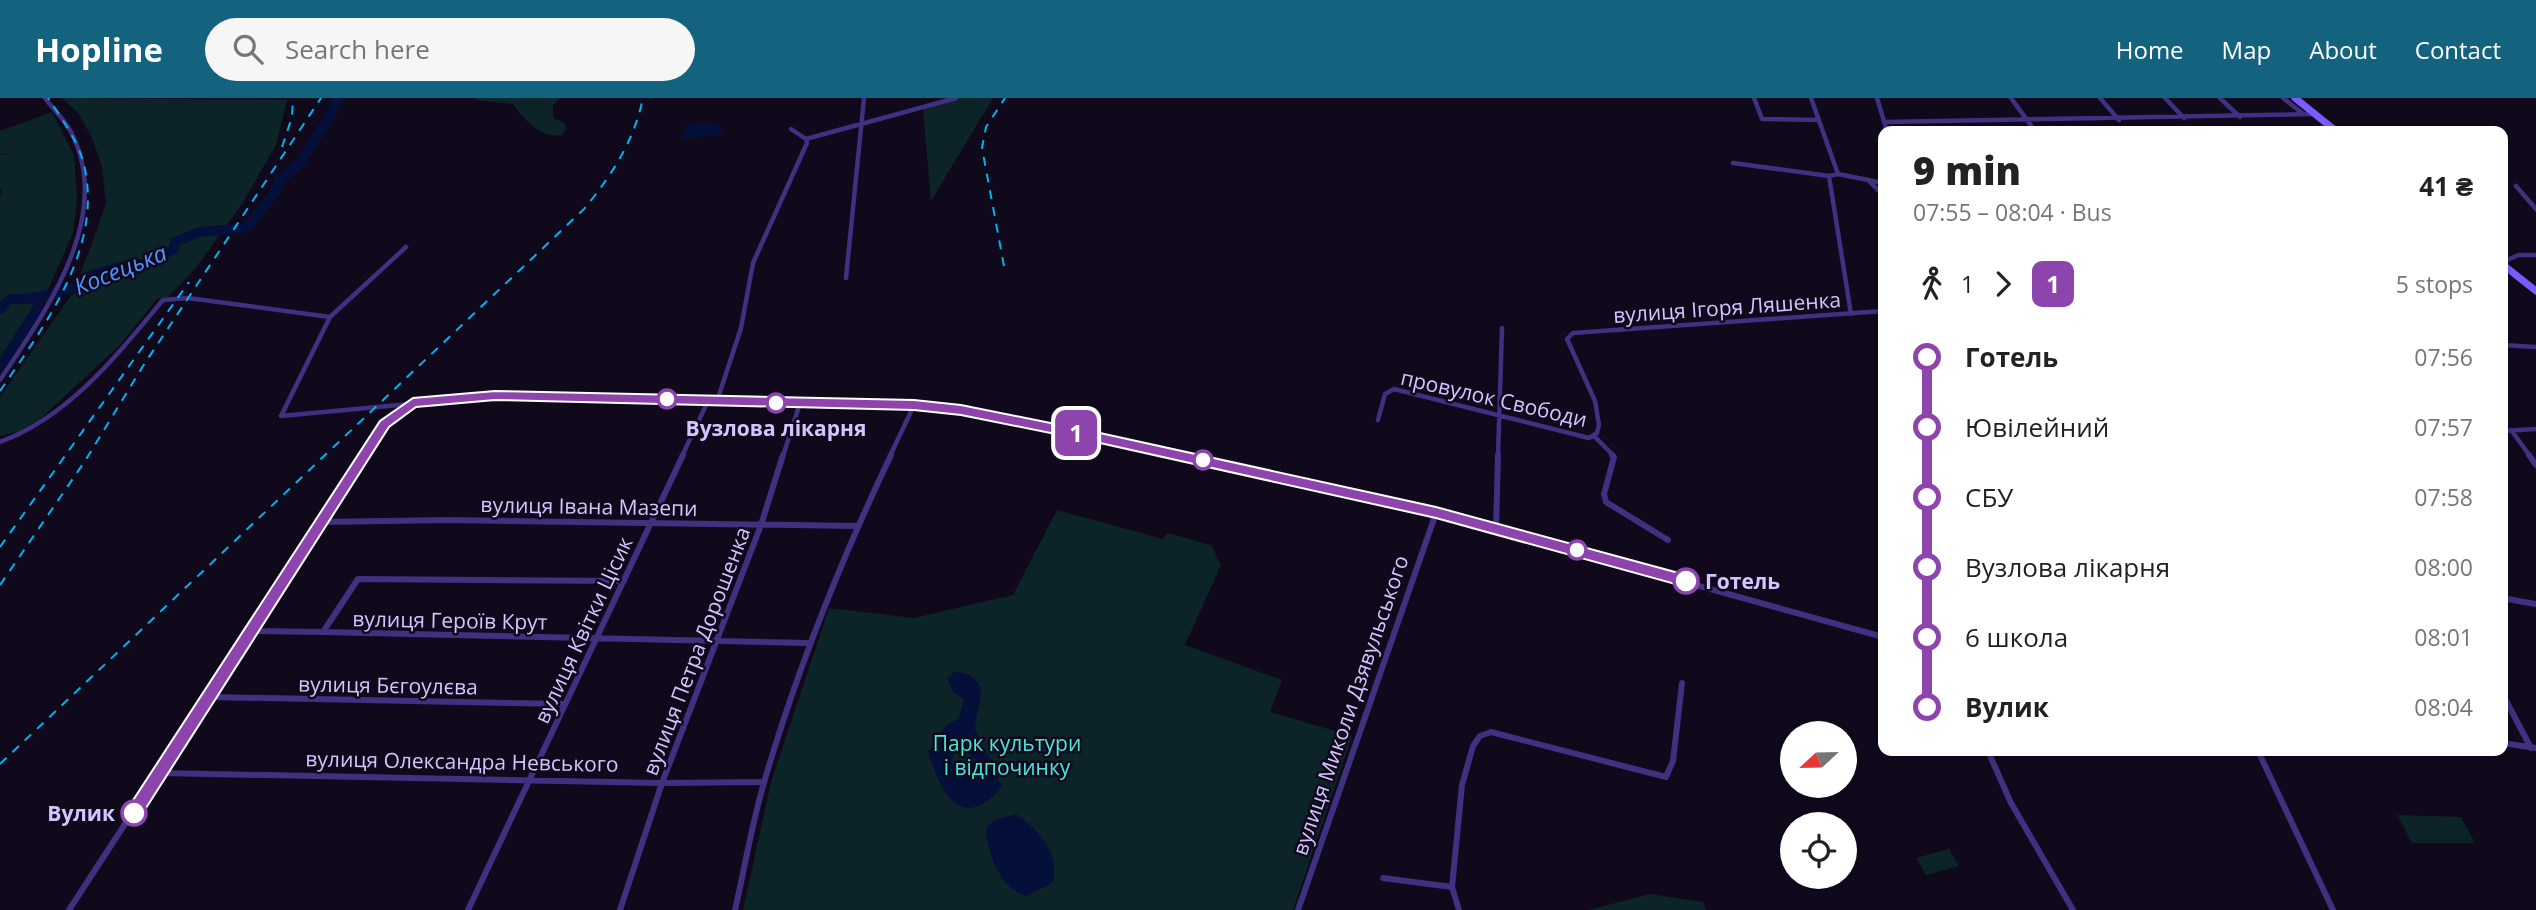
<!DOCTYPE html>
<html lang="en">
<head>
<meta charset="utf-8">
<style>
  :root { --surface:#fff; --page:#f6f6f6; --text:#222; --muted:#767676; --accent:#13637f }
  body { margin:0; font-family:"Open Sans",sans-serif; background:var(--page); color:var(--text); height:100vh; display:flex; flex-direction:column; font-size:26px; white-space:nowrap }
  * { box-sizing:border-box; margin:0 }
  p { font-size:23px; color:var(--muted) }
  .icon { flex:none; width:38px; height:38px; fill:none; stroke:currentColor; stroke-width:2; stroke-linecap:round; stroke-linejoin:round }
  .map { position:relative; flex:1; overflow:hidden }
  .sheet { position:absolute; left:1878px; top:28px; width:630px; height:630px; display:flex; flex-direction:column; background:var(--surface); border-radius:14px; box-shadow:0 2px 5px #0004 }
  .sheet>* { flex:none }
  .badge { padding:0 14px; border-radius:10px; font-size:24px; line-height:46px }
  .needle { width:46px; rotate:248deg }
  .tools { position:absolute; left:1780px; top:623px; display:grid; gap:14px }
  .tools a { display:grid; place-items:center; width:77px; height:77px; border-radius:50%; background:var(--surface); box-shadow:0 2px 5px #0004; font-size:35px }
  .map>.badge { position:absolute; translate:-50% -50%; box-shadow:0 0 0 4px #fff }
  .legs { display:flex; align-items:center; gap:10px; height:77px; padding:0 35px; font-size:23px }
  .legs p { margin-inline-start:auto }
  .headline { display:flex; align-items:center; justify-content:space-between; height:119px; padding:0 35px }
  h1 { font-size:38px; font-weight:800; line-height:52px }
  ul { padding:0 35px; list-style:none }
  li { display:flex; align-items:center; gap:24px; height:70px; font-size:26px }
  li i { display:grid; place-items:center; width:10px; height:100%; margin:0 9px; background:currentColor }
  li i::after { content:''; width:18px; height:18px; margin:-9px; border:5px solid; border-radius:50%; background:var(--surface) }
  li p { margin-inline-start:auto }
  li:first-child i { background:linear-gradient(#0000 50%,currentColor 0) }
  li:last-child i { background:linear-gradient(currentColor 50%,#0000 0) }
  header { display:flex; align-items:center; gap:42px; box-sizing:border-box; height:98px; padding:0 35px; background:var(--accent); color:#fff }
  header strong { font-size:33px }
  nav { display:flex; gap:38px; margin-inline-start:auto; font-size:24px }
  .search { width:490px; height:63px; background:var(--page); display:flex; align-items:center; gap:18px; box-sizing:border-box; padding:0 24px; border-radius:38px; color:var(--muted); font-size:26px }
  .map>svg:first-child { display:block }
</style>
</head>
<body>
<header>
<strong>Hopline</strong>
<div class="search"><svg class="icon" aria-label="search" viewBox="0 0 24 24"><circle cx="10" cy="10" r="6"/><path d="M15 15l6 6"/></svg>Search here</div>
<nav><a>Home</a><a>Map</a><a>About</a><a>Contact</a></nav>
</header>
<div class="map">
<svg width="2536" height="812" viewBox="0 0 2536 812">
  <rect width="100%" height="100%" fill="#10091c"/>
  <path fill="#0c2427" d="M62,0L287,2L276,47L242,106L195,171L168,199L157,201L121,246L40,321L20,333L0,338V299L70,199L89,154L106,105L102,69L93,42L79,16Z
    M477,0H561L553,7V20L564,25L566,31L562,37C541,41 524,21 513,6L475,2Z
    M956,0H993L931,103L923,10Z
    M52,14L74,57L77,100L73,135L36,219L0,273V97L2,92L0,91V57L8,55L0,56V33Z
    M1057,412L1163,441L1167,435L1211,447L1221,467L1185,547L1282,582L1270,614L1352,638L1293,812H743L771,684L829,510L914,520L1013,497Z
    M2398,717L2461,719L2475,745H2412Z
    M1949,751L1959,768L1926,777L1916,760Z
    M1650,796L1703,804L1706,812H1589Z"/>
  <path fill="#04103a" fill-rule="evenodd" d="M702,24L723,29L720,37L680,41L685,31L683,28Z
    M956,573C995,582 977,604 975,631L984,652L999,673L998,682L1003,687C963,737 941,696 928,654C934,647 937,640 941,634C953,618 961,628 963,601L953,594L947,580ZM955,653H966L977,663L975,674L967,679L957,675L951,664Z
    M1016,716C1038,731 1062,757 1052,785L1026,798C1000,790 987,756 986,730L994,722Z"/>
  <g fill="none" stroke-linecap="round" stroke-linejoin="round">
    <path stroke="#04103a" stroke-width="10" d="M0,211L10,201H28L78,190L83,180L115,170L147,165L174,151L175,144L199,134L246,130L274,96L279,82L297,69L333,14L338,0
      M0,269L36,213L39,205L35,199"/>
    <path stroke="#3f3080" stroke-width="4.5" d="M1754,0L1762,21L1819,22
      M1811,0L1838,76
      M1877,0L1887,33
      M2011,0L2035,33
      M2100,0L2119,22
      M2165,0L2184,20
      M2220,0L2240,19
      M2283,0L2302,15
      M1885,24L2314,16
      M806,41L956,0
      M1733,65L1829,78L1838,76L1883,85
      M1829,78L1851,216
      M1868,82L1883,97
      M2516,88L2536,111
      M2502,164L2519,157H2536
      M846,180L864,0
      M330,219L406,149
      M2502,247L2536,249
      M0,282C45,214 115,119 71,34C65,22 53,11 45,0
      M717,303L741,230L753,165L807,45L806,41L791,31
      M1378,322L1385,296L1394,291L1589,340L1597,335L1599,327L1595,303L1567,241L1573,235L1883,213
      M2511,332L2530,358
      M2502,333L2536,331
      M1594,338L1614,358
      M0,344C69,319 117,257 163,202L188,200L330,219L281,318L495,298L914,307L961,312L1175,358
      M364,358L385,326L411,306
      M682,358L708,303
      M783,358L800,305
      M890,358L914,307
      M1498,358L1502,230"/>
    <path stroke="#3f3080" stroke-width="6" d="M1167,357L1436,415L1883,539
      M1612,357L1614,359L1604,396L1606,404L1668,442
      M2529,357L2536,367
      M2502,419L2505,422H2502
      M322,424L448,422L857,428
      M1496,431L1498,357
      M624,483L358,481L323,534L809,545
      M2502,500L2536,506
      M253,533L323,534
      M2502,595L2531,650
      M210,599L565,606
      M2502,645L2536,650
      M1988,653L2011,705L2073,812
      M2258,653L2333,812
      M161,675L662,685L764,684
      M1383,780L1452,789
      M69,812L365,357
      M468,812L683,357
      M620,812L662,685L761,427L783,357
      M735,812C745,769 752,724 765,681C798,569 841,462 891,357
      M1298,812L1436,415
      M1459,812L1452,789L1462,687L1473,648L1480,638L1491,634L1666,679L1673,663L1682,585"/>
    <path stroke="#795cff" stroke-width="7" d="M2295,0L2336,33
      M2502,166L2536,193"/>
    <path stroke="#00b3f0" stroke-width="2" stroke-dasharray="9 8" stroke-linecap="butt" d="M282,49L292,19L293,0
      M1004,168L982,50L986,29L1005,0
      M0,293C42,231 99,157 86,77C82,48 64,24 48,0
      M0,449L189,184
      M0,487L85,363L143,268L321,0
      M0,666L584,111C612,77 634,43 643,0"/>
  </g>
  <path fill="#8e44ad" stroke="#fff" stroke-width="2" d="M495,293L914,302L961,307L1100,335L1436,409L1686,477L1693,483L1686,489L1436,420L1100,345L961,317L914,312L495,302L416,309L389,329L139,721L134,723L128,721L126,715L128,710L380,323L413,300Z"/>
  <g fill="#fff" stroke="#8e44ad" stroke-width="3.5">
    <circle cx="667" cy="301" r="9"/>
    <circle cx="776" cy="305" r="9"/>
    <circle cx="1203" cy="362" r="9"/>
    <circle cx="1577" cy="452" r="9"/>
    <circle cx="1686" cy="483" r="12"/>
    <circle cx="134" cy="715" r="12"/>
  </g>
  <g text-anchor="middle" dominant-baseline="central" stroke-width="5" stroke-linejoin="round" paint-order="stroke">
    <g font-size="21" fill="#d4c5ff" stroke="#10091c">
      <text transform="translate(1727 209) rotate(-4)">вулиця Ігоря Ляшенка</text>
      <text transform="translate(1494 300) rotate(13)">провулок Свободи</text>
      <text transform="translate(589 408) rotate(1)">вулиця Івана Мазепи</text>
      <text transform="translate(450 522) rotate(1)">вулиця Героїв Крут</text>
      <text transform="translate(583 532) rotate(-65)">вулиця Квітки Цісик</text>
      <text transform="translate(696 553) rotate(-69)">вулиця Петра Дорошенка</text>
      <text transform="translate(388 587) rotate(1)">вулиця Бєгоулєва</text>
      <text transform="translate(1350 607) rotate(-71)">вулиця Миколи Дзявульського</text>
      <text transform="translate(462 663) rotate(1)">вулиця Олександра Невського</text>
    </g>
    <g font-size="21" font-weight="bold" fill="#d4c5ff" stroke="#10091c">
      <text x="776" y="330">Вузлова лікарня</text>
      <text x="1705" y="483" text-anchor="start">Готель</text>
      <text x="115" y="715" text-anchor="end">Вулик</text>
    </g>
    <g font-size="21" fill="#47e8d9" stroke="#10091c">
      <text x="1007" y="645">Парк культури<tspan x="1007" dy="24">і відпочинку</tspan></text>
    </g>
    <g font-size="23" font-style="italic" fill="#5395ff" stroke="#10091c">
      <text transform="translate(120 171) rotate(-22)">Косецька</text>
    </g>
  </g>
</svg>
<div class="tools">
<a><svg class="needle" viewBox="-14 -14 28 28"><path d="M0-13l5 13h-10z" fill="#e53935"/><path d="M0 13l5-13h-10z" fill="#767676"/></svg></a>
<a><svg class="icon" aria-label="locate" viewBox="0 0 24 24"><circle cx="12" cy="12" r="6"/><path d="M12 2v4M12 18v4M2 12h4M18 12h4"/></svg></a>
</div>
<b class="badge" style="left:1076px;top:335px;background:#8e44ad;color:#fff">1</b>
<section class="sheet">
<div class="headline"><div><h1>9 min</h1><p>07:55 – 08:04 · Bus</p></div><b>41 ₴</b></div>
<div class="legs"><svg class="icon" aria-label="walk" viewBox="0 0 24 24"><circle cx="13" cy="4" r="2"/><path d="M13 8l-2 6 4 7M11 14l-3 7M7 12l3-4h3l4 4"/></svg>1<svg class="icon" aria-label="forward" viewBox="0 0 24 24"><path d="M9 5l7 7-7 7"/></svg><b class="badge" style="background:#8e44ad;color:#fff">1</b><p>5 stops</p></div>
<ul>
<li><i style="color:#8e44ad"></i><b>Готель</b><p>07:56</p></li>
<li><i style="color:#8e44ad"></i><span>Ювілейний</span><p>07:57</p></li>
<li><i style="color:#8e44ad"></i><span>СБУ</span><p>07:58</p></li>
<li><i style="color:#8e44ad"></i><span>Вузлова лікарня</span><p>08:00</p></li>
<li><i style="color:#8e44ad"></i><span>6 школа</span><p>08:01</p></li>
<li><i style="color:#8e44ad"></i><b>Вулик</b><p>08:04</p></li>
</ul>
</section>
</div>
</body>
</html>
